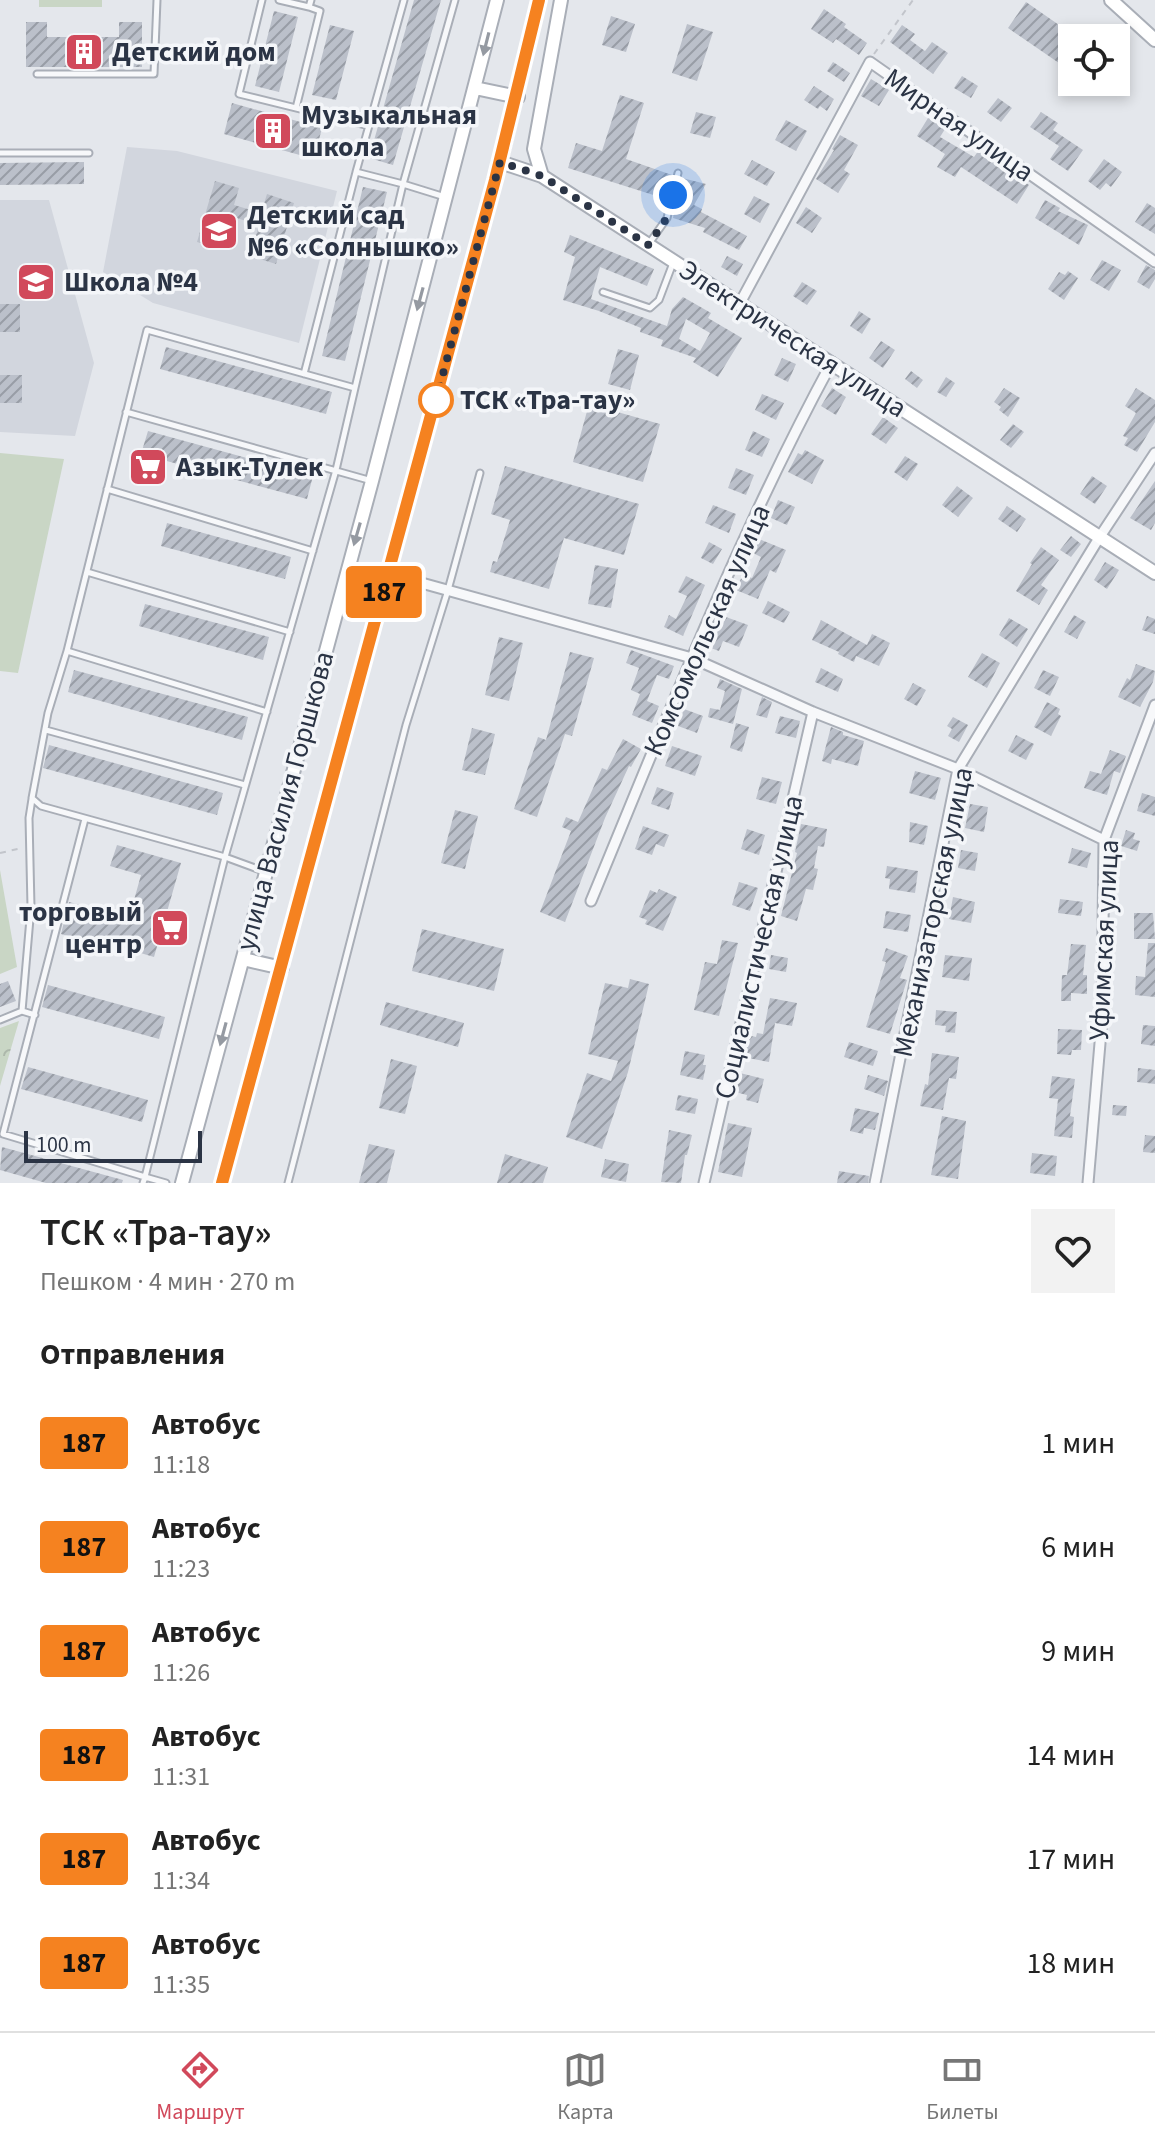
<!DOCTYPE html>
<html lang="ru">
<head>
<meta charset="utf-8">
<style>
  :root { --surface:#fff; --page:#f2f2f2; --text:#222; --muted:#767676; --line:#e0e0e0; --accent:#d1495b }
  body { margin:0; font-family:"Source Sans 3",sans-serif; background:var(--page); color:var(--text); height:100vh; display:flex; flex-direction:column; font-size:30px; white-space:nowrap }
  * { box-sizing:border-box; margin:0 }
  p { font-size:26px; color:var(--muted) }
  .icon { flex:none; width:44px; height:44px; fill:none; stroke:currentColor; stroke-width:2; stroke-linecap:round; stroke-linejoin:round }
  .map { position:relative; height:1183px; overflow:hidden }
  .details { display:flex; flex-direction:column; background:var(--surface); flex:1 }
  .details>* { flex:none }
  .badge { padding:0 16px; border-radius:6px; font-size:28px; line-height:52px }
  .buttons { position:absolute; left:1058px; top:24px; display:grid; gap:16px }
  .buttons a { display:grid; place-items:center; width:72px; height:72px; border-radius:0px; background:var(--surface); box-shadow:0 4px 12px #0003; font-size:40px }
  .scale { position:absolute; left:24px; bottom:20px; width:178px; box-sizing:border-box; padding-left:8px; border:4px solid #2b3445; border-top:0; font-size:22px; line-height:28px; white-space:nowrap; color:#2b3445; -webkit-text-stroke:6px #f4f6f9; paint-order:stroke }
  .you { position:absolute; width:40px; height:40px; margin:-20px; border:6px solid #fff; border-radius:50%; background:#1a73e8; box-shadow:0 0 0 12px #1a73e833 }
  .map>.badge { position:absolute; translate:-50% -50%; box-shadow:0 0 0 4px #fff }
  h2 { padding:0 40px; font-size:30px; line-height:72px }
  .round { display:grid; place-items:center; flex:none; width:84px; height:84px; border-radius:0px; background:var(--page) }
  .head { display:flex; align-items:center; justify-content:space-between; height:136px; padding:0 40px }
  h1 { font-size:38px; font-weight:600; line-height:60px }
  ul { padding:0; list-style:none }
  li { display:flex; align-items:center; gap:24px; height:104px; padding:0 40px }
  li div { flex:1 }
  li b { display:block; font-size:30px }
  li em { font-style:normal }
  li .badge { min-width:88px; font-weight:700; text-align:center }
  .tabs { display:flex; justify-content:space-around; align-items:center; height:112px; border-top:2px solid var(--line); background:var(--surface); font-size:22px; color:var(--muted) }
  .tabs a { display:grid; justify-items:center; gap:4px }
  .tabs .active { color:var(--accent) }
  .map>svg:first-child { display:block }
</style>
</head>
<body>
<div class="map">
<svg width="1155" height="1183" viewBox="0 0 1155 1183">
  <defs>
    <pattern id="park-crowns" width="20" height="18" patternUnits="userSpaceOnUse" patternTransform="scale(2)"><rect width="20" height="18" fill="#c9d6c5"/><path d="M2 6a3 3 0 1 1 6 0M12 15a3 3 0 1 1 6 0" fill="none" stroke="#adb8ab"/></pattern>
    <pattern id="building-hatch" width="6" height="6" patternUnits="userSpaceOnUse" patternTransform="scale(2)"><rect width="6" height="6" fill="#bbc0ca"/><path d="M-1 1l2-2M0 6l6-6M5 7l2-2" fill="none" stroke="#989da6"/></pattern>
  </defs>
  <rect width="100%" height="100%" fill="#e4e7ec"/>
  <path fill="#d2d6de" d="M127,147L177,151L337,191L299,343L153,303L103,272Z
    M0,200H49L94,363L75,436L0,432Z"/>
  <path fill="#c9d6c5" d="M39,0H102V7H39Z
    M0,453L64,459L18,673L0,671Z
    M0,870L17,967L0,974Z"/>
  <path fill="url(#park-crowns)" d="M19,1021L0,1086V1028Z"/>
  <path fill="url(#building-hatch)" fill-rule="evenodd" d="M414,0H441L393,165L369,158Z
    M1026,2L1072,34V72L1008,28Z
    M824,9L846,24L844,27L867,43L859,55L836,39L833,43L811,29Z
    M274,11L298,17L279,92L255,86Z
    M611,16L635,24L626,52L602,45Z
    M26,22H47V37H119V22H142V67H26Z
    M687,24L713,32L697,81L672,73Z
    M330,25L354,31L336,100L312,95Z
    M902,25L915,34L910,40L925,51L932,42L948,53L933,74L890,42Z
    M833,62L850,73L844,82L827,71Z
    M962,76L978,86L971,98L954,88Z
    M871,79L889,90L879,106L861,96Z
    M814,86L834,99L827,111L820,106L818,109L804,100Z
    M620,95L644,103L626,159L672,175L666,199L568,168L576,143L602,151Z
    M998,98L1012,108L1001,122L987,112Z
    M232,103L322,128L314,159L224,134Z
    M696,112L716,117L710,138L690,133Z
    M1041,112L1058,123L1053,130L1083,150L1068,171L1050,159L1059,146L1030,127Z
    M928,118L945,129L940,137L974,157L979,150L1029,185L1017,204L961,167L955,177L937,167L945,154L917,136Z
    M786,120L807,131L796,151L775,140Z
    M840,135L858,145L844,170L850,174L838,193L816,179L834,150L832,149Z
    M1104,159L1122,172L1111,187L1106,183L1100,190L1088,181Z
    M752,160L775,172L767,186L744,174Z
    M84,162V184L0,185V163Z
    M682,178L706,184L694,205L702,209L701,212L747,236L739,250L703,232L705,228L673,218Z
    M215,181L239,188L234,205L261,213L267,194L294,203L276,264L250,256L259,225L230,216L220,249L197,242Z
    M363,187L387,192L345,361L322,356Z
    M754,196L770,204L760,223L744,214Z
    M1045,200L1060,208L1058,211L1088,225L1079,245L1035,218Z
    M1147,203L1155,208V234L1135,222Z
    M806,207L822,218L812,233L796,223Z
    M570,235L654,269L647,286L600,267L591,299L667,326L672,309L683,297L711,313L708,318L742,338L718,377L693,362L696,358L661,346L663,340L640,332L641,328L599,311L563,300L575,257L564,252ZM686,319L710,333L700,351L679,339Z
    M727,256L743,264L737,276L721,267Z
    M1102,260L1121,270L1109,291L1090,280Z
    M1146,265L1155,270V279L1149,289L1137,282Z
    M1068,271L1078,278L1064,300L1048,289L1059,272L1065,275Z
    M802,282L817,291L807,305L793,296Z
    M0,304H20V332H0Z
    M859,311L871,319L862,334L850,326Z
    M881,341L895,350L883,368L869,358Z
    M166,347L332,392L326,414L160,369Z
    M618,349L639,355L630,390L608,384Z
    M782,358L796,364L788,382L774,375Z
    M911,371L923,380L917,388L905,379Z
    M0,375H22V403H0Z
    M946,377L955,383L946,397L937,392Z
    M832,388L846,397L836,415L821,406Z
    M1004,388L1020,398L1008,417L999,410L1001,407L994,402Z
    M1136,388L1155,400V422L1137,452L1124,445L1128,438L1123,436L1136,413L1125,406Z
    M762,394L784,403L776,420L755,410Z
    M589,404L660,424L643,482L573,462Z
    M883,417L898,428L886,444L871,434Z
    M1013,424L1024,432L1011,448L1000,440Z
    M148,431L313,476L307,499L141,454Z
    M753,431L770,439L762,457L745,450Z
    M805,450L824,460L812,484L788,472L798,453L802,455Z
    M905,456L918,464L907,481L894,472Z
    M505,466L639,504L624,555L564,538L549,589L490,572L493,561L497,562L510,520L491,514Z
    M736,468L754,475L746,495L728,488Z
    M1092,476L1107,486L1095,504L1080,494Z
    M1155,481V523L1151,530L1130,518Z
    M957,486L973,498L958,517L942,505Z
    M778,500L795,507L787,525L771,518Z
    M713,505L736,514L729,533L705,523Z
    M1007,506L1026,519L1017,532L998,519Z
    M167,523L291,557L285,579L161,546Z
    M1071,536L1081,544L1071,557L1060,550Z
    M759,539L786,550L776,573L770,570L758,599L736,590L743,574L752,578L761,557L753,553Z
    M709,542L722,549L713,564L701,558Z
    M1041,547L1059,560L1041,585L1048,590L1039,605L1016,591L1032,564L1030,563Z
    M1105,562L1119,570L1107,589L1094,580Z
    M595,565L618,569L611,608L588,604Z
    M686,576L705,585L683,636L664,627L669,615L676,619L687,596L678,592Z
    M768,601L790,612L784,623L762,613Z
    M145,604L269,637L263,660L139,626Z
    M1074,615L1086,622L1077,639L1064,632Z
    M1147,616L1155,619V634L1142,630Z
    M726,617L748,625L739,647L723,641L719,651L708,647L717,623L722,626Z
    M1009,618L1028,629L1017,647L999,635Z
    M821,620L867,645L872,634L890,643L879,666L856,656L854,662L838,654L839,652L812,640Z
    M499,637L523,643L509,701L485,695Z
    M631,650L674,666L669,679L657,675L647,701L659,706L652,723L632,715L640,694L631,690L639,668L626,663Z
    M570,652L594,658L572,736L565,734L537,817L514,809L538,737L546,740Z
    M982,653L1000,663L987,688L968,677Z
    M1136,664L1155,671L1153,682L1140,707L1118,697L1127,678L1130,680Z
    M821,668L843,679L838,692L815,682Z
    M74,670L248,717L242,740L68,692Z
    M1043,670L1059,677L1050,696L1034,688Z
    M720,679L742,689L733,724L708,717L710,708L720,710L725,691L717,688Z
    M913,683L926,690L917,706L904,699Z
    M762,697L772,702L767,718L756,715Z
    M1047,702L1060,709L1058,714L1061,716L1051,736L1034,727Z
    M684,709L703,716L697,733L678,726Z
    M780,716L800,721L796,738L775,733Z
    M953,717L968,725L959,742L948,736L952,729L947,726Z
    M736,723L749,727L742,752L730,748Z
    M831,727L843,732V735L864,741L858,766L832,759L831,764L822,761Z
    M472,728L495,734L485,775L462,770Z
    M1016,735L1034,744L1026,760L1008,751Z
    M623,739L641,749L631,767L629,766L605,818L565,922L540,912L571,831L562,827L566,817L578,822L602,768L607,770Z
    M49,745L223,793L217,815L43,768Z
    M672,746L702,756L695,776L665,766Z
    M1110,750L1126,756L1120,773L1114,771L1107,795L1084,788L1090,771L1101,774Z
    M915,771L941,778L935,800L909,793Z
    M762,777L782,782L776,804L756,799Z
    M657,787L674,793L669,810L651,804Z
    M1142,793L1155,797V816L1137,811Z
    M970,804L988,807L984,832L965,828Z
    M455,810L478,816L465,869L441,863Z
    M910,822L928,826L924,845L909,842Z
    M801,824L827,829L824,847L818,846L814,868L818,869L813,890L806,889L797,921L781,916L797,853L795,852Z
    M643,826L669,835L664,847L656,844L652,855L635,849Z
    M747,829L765,835L759,855L741,849Z
    M1126,830L1135,833L1133,839L1140,841L1137,851L1121,846Z
    M117,845L181,863L154,957L90,938L89,942L61,934L69,902L97,909L96,916L127,925L141,875L110,866Z
    M1072,848L1091,853L1087,868L1068,863Z
    M961,850L978,853L975,871L958,868Z
    M887,866L918,871L915,893L889,889L890,879L885,878Z
    M739,882L758,888L750,911L732,905Z
    M659,889L677,897L663,931L645,924L647,920L639,917L650,890L657,893Z
    M953,897L975,902L971,923L949,919Z
    M1060,899L1083,902L1081,916L1058,913Z
    M886,911L911,915L908,932L883,928Z
    M1134,913H1153L1155,939H1134Z
    M422,929L504,949L494,991L412,971Z
    M722,940L738,943L719,1016L694,1010L705,962L717,964Z
    M1148,943H1155V997L1135,995L1136,976L1145,977Z
    M1071,944L1086,945L1083,975H1087V994L1071,993V1001H1061L1062,975H1067Z
    M886,948L908,956L900,978L907,980L890,1034L866,1027L886,962L882,961Z
    M771,955L788,958L786,972L769,969Z
    M945,955L972,958L969,981L942,977Z
    M630,979L649,984L628,1072L602,1149L566,1137L587,1073L611,1081L618,1061L588,1054L605,983L628,988Z
    M8,981L16,1001L0,1007V984Z
    M48,985L165,1017L159,1039L42,1007Z
    M770,998L797,1003L792,1026L775,1023L769,1062L743,1057L747,1035L756,1037L757,1033L763,1034Z
    M386,1002L464,1023L458,1047L380,1025Z
    M936,1010L957,1012L955,1033L945,1032L946,1026L935,1025Z
    M1143,1025L1155,1026V1046L1141,1044Z
    M1058,1029L1082,1030L1081,1050H1072L1071,1055L1057,1054Z
    M849,1042L878,1051L873,1066L844,1057Z
    M685,1051L705,1055L703,1065H706L703,1080L680,1075Z
    M932,1053L959,1057L956,1079L949,1078L943,1110L920,1106L925,1084L928,1085Z
    M391,1059L417,1066L405,1114L379,1108Z
    M28,1067L148,1100L142,1122L21,1089Z
    M1138,1068L1155,1070V1084L1137,1082Z
    M740,1073L764,1079L758,1103L746,1100L747,1095L735,1092Z
    M868,1075L888,1081L884,1096L864,1089Z
    M1052,1076L1075,1079L1070,1116L1074,1117L1072,1138L1054,1136L1058,1099L1049,1098Z
    M678,1095L698,1099L695,1114L675,1110Z
    M1113,1105L1127,1106L1126,1116L1112,1115Z
    M855,1108L879,1113L875,1130L864,1128L863,1134L850,1131Z
    M942,1116L966,1121L958,1179L931,1175Z
    M728,1123L752,1128L742,1177L718,1172Z
    M669,1130L692,1135L687,1155H685L681,1183L661,1182Z
    M1145,1135L1155,1136V1153L1143,1152Z
    M369,1144L395,1150L387,1183H359Z
    M2,1147L123,1180L122,1183H46L0,1170Z
    M1032,1153L1057,1156L1055,1176L1030,1173Z
    M505,1154L548,1167L543,1183H497Z
    M605,1159L629,1164L626,1182L601,1177Z
    M839,1171L869,1176L868,1183H837Z"/>
  <g fill="none" stroke-linecap="round" stroke-linejoin="round">
    <defs>
      <path id="lane" d="M262,0L239,94L369,126
        M279,0L309,7L311,0
        M37,74H154L157,0
        M296,108L320,11L309,7
        M0,153H89
        M445,197L403,184L455,0
        M648,245L667,218L678,173
        M603,292L650,308L659,300L673,263
        M304,374L356,172
        M355,388L403,184L356,172L404,0
        M126,412L372,481
        M107,489L313,551
        M87,572L290,632
        M67,651L147,330L355,388L336,470L225,857L145,1177L166,1183
        M46,730L245,785
        M85,819L3,1134L145,1177L143,1183
        M266,872L225,857L41,806L32,798L48,713L67,651L267,712
        M22,1011L31,907L29,818L32,799
        M0,1020L22,1011L35,1015
        M288,1183L406,725L448,590L480,473"/>
      <path id="street" d="M740,303L870,62L1155,262
        M389,574L692,658L813,712L958,769L1104,840
        M591,901C666,720 738,535 832,362
        M704,1183L813,712
        M875,1183L958,769L1099,538L1155,453
        M1088,1183L1102,1020L1104,840L1155,705"/>
      <path id="secondary" d="M561,0L534,149L542,176L1155,573
        M1111,0L1155,40
        M475,88L518,97
        M500,162L542,176
        M243,959L282,968
        M182,1183L372,481L497,0
        M222,1183L500,162L539,0"/>
    </defs>
    <use href="#lane" stroke="#a9aeb7" stroke-width="9"/>
    <use href="#street" stroke="#a9aeb7" stroke-width="13"/>
    <use href="#secondary" stroke="#a9aeb7" stroke-width="16"/>
    <path stroke="#c2c5cb" stroke-width="2" stroke-dasharray="6 6" stroke-linecap="butt" d="M874,54L913,0
      M0,853L22,848"/>
    <use href="#lane" stroke="#f7f8fa" stroke-width="5"/>
    <use href="#street" stroke="#f7f8fa" stroke-width="9"/>
    <use href="#secondary" stroke="#fff" stroke-width="12"/>
  </g>
  <defs><path id="oneway-solid" d="M-6-.8H1V-3.2L6.5 0L1 3.2V.8H-6Z" transform="scale(2)"/></defs>
  <g fill="#959aa2">
    <use href="#oneway-solid" transform="translate(486 44) rotate(104)"/>
    <use href="#oneway-solid" transform="translate(420 299) rotate(105)"/>
    <use href="#oneway-solid" transform="translate(357 534) rotate(106)"/>
    <use href="#oneway-solid" transform="translate(223 1034) rotate(105)"/>
  </g>
  <g fill="none" stroke-linecap="round" stroke-linejoin="round">
    <defs>
      <path id="line" d="M222,1183L495,180L539,0"/>
    </defs>
    <use href="#line" stroke="#fff" stroke-width="18"/>
    <use href="#line" stroke="#f58220" stroke-width="12"/>
    <path stroke="#2b3445" stroke-width="8" stroke-dasharray="0 14.4" d="M436,400L500,162L542,176L648,245L667,218L673,195"/>
  </g>
  <defs>
    <symbol id="building-square" viewBox="-11 -11 22 22"><rect x="-9" y="-9" width="18" height="18" rx="4" fill="#d1495b" stroke="#f4f6f9"/><path d="M-4-6H4V6H1V3H-1V6H-4ZM-2.5-4.3h1.7v1.8h-1.7ZM.8-4.3h1.7v1.8H.8ZM-2.5-1h1.7V.8h-1.7ZM.8-1h1.7V.8H.8Z" fill="#fff"/></symbol>
    <symbol id="school-square" viewBox="-11 -11 22 22"><rect x="-9" y="-9" width="18" height="18" rx="4" fill="#d1495b" stroke="#f4f6f9"/><path d="M0-5L7-2L0 1L-7-2ZM-4 1L0 2.5L4 1V4Q0 6-4 4Z" fill="#fff"/></symbol>
    <symbol id="supermarket-square" viewBox="-11 -11 22 22"><rect x="-9" y="-9" width="18" height="18" rx="4" fill="#d1495b" stroke="#f4f6f9"/><path d="M-6-5.5h2.5l.6 2H6L4.5 2H-2.5L-4.4-4H-6ZM-1.5 3.2a1.3 1.3 0 1 0 .1 0ZM3 3.2a1.3 1.3 0 1 0 .1 0Z" fill="#fff"/></symbol>
  </defs>
  <g fill-rule="evenodd">
    <use href="#building-square" x="62" y="30" width="44" height="44"/>
    <use href="#building-square" x="251" y="109" width="44" height="44"/>
    <use href="#school-square" x="197" y="209" width="44" height="44"/>
    <use href="#school-square" x="14" y="260" width="44" height="44"/>
    <use href="#supermarket-square" x="126" y="445" width="44" height="44"/>
    <use href="#supermarket-square" x="148" y="906" width="44" height="44"/>
  </g>
  <circle fill="#fff" stroke="#f58220" stroke-width="4" cx="436" cy="400" r="16"/>
  <g text-anchor="middle" dominant-baseline="central" stroke-width="7" stroke-linejoin="round" paint-order="stroke">
    <g font-size="28" font-weight="bold" fill="#2b3445" stroke="#f4f6f9" text-anchor="start">
      <text x="112" y="52">Детский дом</text>
      <text x="301" y="115">Музыкальная<tspan x="301" dy="32">школа</tspan></text>
      <text x="247" y="215">Детский сад<tspan x="247" dy="32">№6 «Солнышко»</tspan></text>
      <text x="64" y="282">Школа №4</text>
      <text x="176" y="467">Азык-Тулек</text>
      <text x="142" y="912" text-anchor="end">торговый<tspan x="142" dy="32">центр</tspan></text>
    </g>
    <g font-size="28" fill="#2b3445" stroke="#f4f6f9">
      <text transform="translate(959 125) rotate(35)">Мирная улица</text>
      <text transform="translate(793 339) rotate(33)">Электрическая улица</text>
      <text transform="translate(707 630) rotate(-66)">Комсомольская улица</text>
      <text transform="translate(285 801) rotate(-75)">улица Василия Горшкова</text>
      <text transform="translate(933 912) rotate(-78)">Механизаторская улица</text>
      <text transform="translate(1104 940) rotate(-87)">Уфимская улица</text>
      <text transform="translate(759 947) rotate(-77)">Социалистическая улица</text>
    </g>
    <g font-size="28" font-weight="bold" fill="#2b3445" stroke="#f4f6f9" text-anchor="start">
      <text x="460" y="400">ТСК «Тра-тау»</text>
    </g>
  </g>
</svg>
<div class="buttons">
<a><svg class="icon" aria-label="locate" viewBox="0 0 24 24"><circle cx="12" cy="12" r="6"/><path d="M12 2v4M12 18v4M2 12h4M18 12h4"/></svg></a>
</div>
<div class="scale">100 m</div>
<div class="you" style="left:673px;top:195px"></div>
<b class="badge" style="left:384px;top:592px;background:#f58220;color:#111">187</b>
</div>
<section class="details">
<div class="head"><div><h1>ТСК «Тра-тау»</h1><p>Пешком · 4 мин · 270 m</p></div><a class="round"><svg class="icon" aria-label="heart" viewBox="0 0 24 24"><path d="M12 20l-8-8c-3-5 5-10 8-4 3-6 11-1 8 4z"/></svg></a></div>
<h2>Отправления</h2>
<ul>
<li><span class="badge" style="background:#f58220;color:#111">187</span><div><b>Автобус</b><p>11:18</p></div><em>1 мин</em></li>
<li><span class="badge" style="background:#f58220;color:#111">187</span><div><b>Автобус</b><p>11:23</p></div><em>6 мин</em></li>
<li><span class="badge" style="background:#f58220;color:#111">187</span><div><b>Автобус</b><p>11:26</p></div><em>9 мин</em></li>
<li><span class="badge" style="background:#f58220;color:#111">187</span><div><b>Автобус</b><p>11:31</p></div><em>14 мин</em></li>
<li><span class="badge" style="background:#f58220;color:#111">187</span><div><b>Автобус</b><p>11:34</p></div><em>17 мин</em></li>
<li><span class="badge" style="background:#f58220;color:#111">187</span><div><b>Автобус</b><p>11:35</p></div><em>18 мин</em></li>
</ul>
</section>
<nav class="tabs">
<a class="active"><svg class="icon" aria-label="directions" viewBox="0 0 24 24"><path d="M12 3l9 9-9 9-9-9zM9 14v-3h6M13 9l2 2-2 2"/></svg>Маршрут</a>
<a><svg class="icon" aria-label="map" viewBox="0 0 24 24"><path d="M3 6l6-2 6 2 6-2v14l-6 2-6-2-6 2zM9 4v14M15 6v14"/></svg>Карта</a>
<a><svg class="icon" aria-label="tickets" viewBox="0 0 24 24"><path d="M3 7h18v10H3zM15 7v10"/></svg>Билеты</a>
</nav>
</body>
</html>
